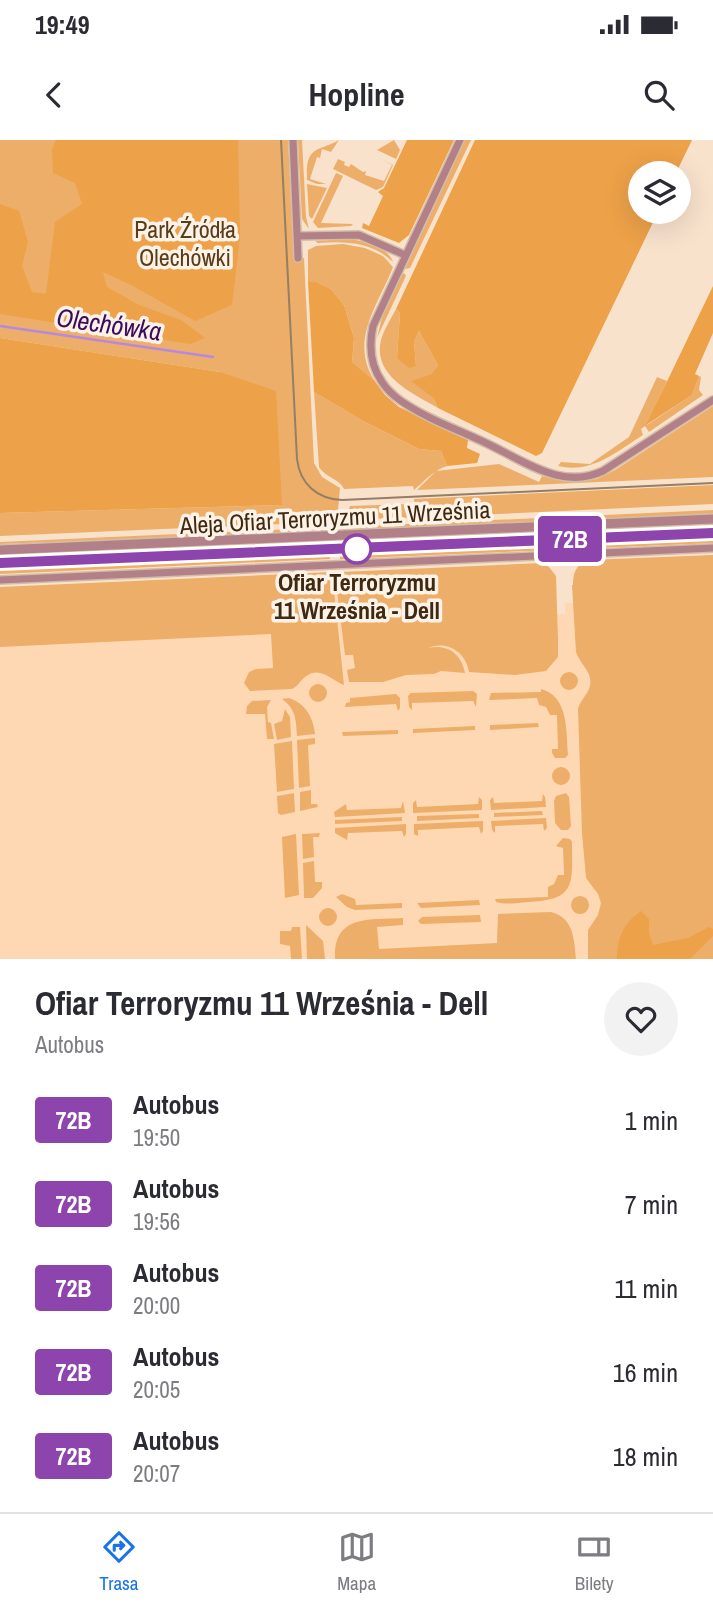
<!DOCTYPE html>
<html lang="pl">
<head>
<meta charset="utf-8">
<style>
  :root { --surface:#fff; --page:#f2f2f3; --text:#2b2b33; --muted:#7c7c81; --line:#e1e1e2; --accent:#1a73e8 }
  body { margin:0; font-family:"Archivo Narrow",sans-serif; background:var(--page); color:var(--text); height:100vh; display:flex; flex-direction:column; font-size:26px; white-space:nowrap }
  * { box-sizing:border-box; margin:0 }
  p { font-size:23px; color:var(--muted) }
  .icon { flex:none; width:38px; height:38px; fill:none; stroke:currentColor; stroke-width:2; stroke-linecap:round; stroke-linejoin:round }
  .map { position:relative; height:819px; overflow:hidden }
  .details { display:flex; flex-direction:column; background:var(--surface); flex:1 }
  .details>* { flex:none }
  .badge { padding:0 14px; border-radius:5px; font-size:24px; line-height:46px }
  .controls { position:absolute; left:628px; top:21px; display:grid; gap:14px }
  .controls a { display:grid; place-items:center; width:63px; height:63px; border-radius:50%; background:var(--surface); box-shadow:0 7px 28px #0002; font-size:35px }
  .map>.badge { position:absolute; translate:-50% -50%; box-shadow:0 0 0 4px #fff }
  .round { display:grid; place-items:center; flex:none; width:74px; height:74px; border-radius:37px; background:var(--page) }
  .overview { display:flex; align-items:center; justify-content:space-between; height:119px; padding:0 35px }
  h1 { font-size:33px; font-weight:700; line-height:52px }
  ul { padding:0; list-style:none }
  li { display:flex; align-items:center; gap:21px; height:84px; padding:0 35px }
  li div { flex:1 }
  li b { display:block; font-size:26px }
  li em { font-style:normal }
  li .badge { min-width:77px; font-weight:700; text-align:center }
  .status { display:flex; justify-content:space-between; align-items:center; height:49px; padding:0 35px; background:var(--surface); direction:ltr }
  .status svg { height:19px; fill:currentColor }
  header { display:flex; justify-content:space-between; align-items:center; height:91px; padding:0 35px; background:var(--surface); font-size:32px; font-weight:700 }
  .tabs { display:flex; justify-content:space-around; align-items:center; height:98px; border-top:2px solid var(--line); background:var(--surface); font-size:19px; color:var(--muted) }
  .tabs a { display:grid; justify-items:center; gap:4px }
  .tabs .current { color:var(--accent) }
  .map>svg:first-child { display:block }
</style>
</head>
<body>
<div class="status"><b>19:49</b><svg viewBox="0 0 49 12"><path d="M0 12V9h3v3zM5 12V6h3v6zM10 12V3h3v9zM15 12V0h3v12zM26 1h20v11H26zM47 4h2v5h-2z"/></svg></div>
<header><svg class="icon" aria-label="back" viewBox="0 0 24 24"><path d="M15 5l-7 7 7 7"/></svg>Hopline<svg class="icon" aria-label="search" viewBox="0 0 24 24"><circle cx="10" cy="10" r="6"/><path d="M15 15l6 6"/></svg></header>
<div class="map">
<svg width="713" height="819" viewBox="0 0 713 819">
  <rect width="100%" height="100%" fill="#f9e2cc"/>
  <path fill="#fed8b3" d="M442,446L556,474H565V463H573L696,819H0V466Z"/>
  <path fill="#edae69" d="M0,0H288L294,118H304L314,323L322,337L340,348L338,370L332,371L328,382L0,396V373L281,365L220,232L0,198Z
    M298,0H302L306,77L309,89L302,79Z
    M339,0L331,12L322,9L320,18L317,17L310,39L326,44H317L307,40C305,5 318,12 339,0Z
    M394,0L400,10L396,19L377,10Z
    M464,0H471L410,128L405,129Z
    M338,19L345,22L344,25L349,27L351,24L363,32L366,31L365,35L384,41L392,25L383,20L393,25L383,47L376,50L333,29Z
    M336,33L343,36L321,83L353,84L351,86L318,88L313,82Z
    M307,44L327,48L312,79L309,76Z
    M349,99C364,101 388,107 393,122C372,102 347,101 318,103L315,101Z
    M343,104L365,108L383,116L393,127C379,164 349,199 374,240L352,222L354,198L344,165L331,149L317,142H308V110L316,106Z
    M402,132L406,135L405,138L377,198L384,169Z
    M396,169L400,173L397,218L416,226L414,202L419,191L438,225L431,234L412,241L434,259L438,268C414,254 372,236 381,200C384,189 391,179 396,169Z
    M699,236L701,237L699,250L703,255L649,292L645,286L641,289L643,295C616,312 592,334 558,326L561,322L590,324L629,297L657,237L667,241L647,285L692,255Z
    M314,252L363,281L419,309L441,311L447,326C432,331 426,340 414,350L413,346L344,349C340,339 326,338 319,327Z
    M713,266V337L417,350L436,331L499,324L539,342L542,336L568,342L597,339L615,330Z
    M713,345V364L432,377L414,361V359Z
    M409,364L423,377L348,380L346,378L350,366Z
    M713,370V374L339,390L342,387Z
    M713,385V388L340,404V401Z
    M292,389L293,393L0,404V402Z
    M713,399V403L340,419V415Z
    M329,402L330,405L0,418V415Z
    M713,415V819H588V790L598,775L601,763L598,754L586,738L582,693L578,569C580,561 586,556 589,549C595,533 580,525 576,512L572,445H573C573,432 576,425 588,420Z
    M330,416V419L0,434V429Z
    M542,423L549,427L556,436L558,500V517L546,531L515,535L469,532C466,512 447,500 428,508C447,504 461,513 465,533L441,531L434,534L406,535L383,542H349L347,530L355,528L353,515H345L337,451L341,432Z
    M332,432L344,545C331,540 320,525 305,537C300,541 298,546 292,549L250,551L244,543L249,532L256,529L273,528L271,494L0,507V447Z
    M560 541a9 9 0 1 1 18 0a9 9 0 1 1-18 0Z
    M309 553a9 9 0 1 1 18 0a9 9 0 1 1-18 0Z
    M541,549C569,556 566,592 568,615L565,618H555L552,613V609H558L557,575H550L546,567L539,565L537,558L489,560L491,553L541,552Z
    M473,551L477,554L476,567L473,561L412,563V570L409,567L408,556L411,553Z
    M396,554L400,558V568L398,571L396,564L345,567L346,563L350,562V558Z
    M289,558C306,564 313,577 315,594L297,596C296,580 296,569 282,559Z
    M271,560L267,567L268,582L271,583L274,599H267L265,574H246L247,566L252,561Z
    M285,569L290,577L291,597L277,600L274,584L282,581Z
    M538,583L539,587L490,590V585Z
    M475,586V590L413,593V589Z
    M398,590V594L343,596L342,592Z
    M315,598V604L308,605L310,646L299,648L297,600Z
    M292,601L294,649L277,652L274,604Z
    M552 636a9 9 0 1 1 18 0a9 9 0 1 1-18 0Z
    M311,650V664H317L318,667L300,671V652Z
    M294,653L295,672L281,675L278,673L277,656Z
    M566,653L569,657L571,686L568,690H561L555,683L554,661L556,656Z
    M543,654L545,657L546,667L491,670L490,660L493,657L494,663L542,661Z
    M479,657L482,660V670L413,673V663L416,660L417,667L478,664Z
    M403,661L405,673L335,677L334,672L346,664L347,670L401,668Z
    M542,671L543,675L494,677V673Z
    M479,674V678L417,681V676Z
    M402,677V681L335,684V680Z
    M546,678L547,688L544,691L543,684L495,686V693L492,690L491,681Z
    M483,681V691L481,694L479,687L418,690V696L414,694V684Z
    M406,684V694L404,697L402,691L348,693L347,700L335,693V688Z
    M320,693L319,697H313L314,717L303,719L302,694Z
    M296,694L299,755L285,758L282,697Z
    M563,698L570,699L572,702C572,743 577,760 529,762C518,763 506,765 496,762L495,759L548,757V747L554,744L558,735H564L563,708L556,706Z
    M314,721L315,742H322V748L313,758H304L303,723Z
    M342,754L355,759L356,765L402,763V768L355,770L347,767L336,757Z
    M571 765a9 9 0 1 1 18 0a9 9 0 1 1-18 0Z
    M479,760L480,765L421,768L417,763Z
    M319 777a9 9 0 1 1 18 0a9 9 0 1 1-18 0Z
    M551,772C574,778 574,799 576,819H335C333,774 370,780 403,778V785L377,787L379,809L497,803L498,774Z
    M480,775L481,782L421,784L418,781L422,777Z
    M306,785L323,801L325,819H307Z
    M292,787H300L302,819H291L290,806L280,804V791H291Z"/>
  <path fill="#eda148" d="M56,0H238L240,97L232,165L195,181L131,145L103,132L107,147L139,165L181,180L205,198L190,204L0,174V64L19,71L28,102L22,126L32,152L46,154L55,82L82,64L75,43L53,33L52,9Z
    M407,0H454L409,95L399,103L362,88L363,83L369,86L383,56L378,52L384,48Z
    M475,0H692L676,33H640V72H658L542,313L536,316L438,268L434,259L411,241L431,234L438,225L419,191L414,202L416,226L409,228L397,218L400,173L396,169Z
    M308,142H317L331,149L344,165L354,198L352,222L374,240L385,255L399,267L468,300L467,308L480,314L477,323L447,326L441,311L419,309L363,281L314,252Z
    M713,146V193L695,234L699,236L692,255L646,285Z
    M0,198L220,232L276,251L282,365L0,373Z
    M641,771L649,779V793L653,805L688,798L709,787L713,789V796L690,819H617C617,798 623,784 641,771Z"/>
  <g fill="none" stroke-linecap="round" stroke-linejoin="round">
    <path stroke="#b788e2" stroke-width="2.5" d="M0,186L213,217"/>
    <defs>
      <path id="minor" d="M293,0L298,118
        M460,0L373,186C369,205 370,225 382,242C387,250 394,256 401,261C427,279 459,290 488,304C509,314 532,329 556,335C572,339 588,338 603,331L713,260
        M297,96L359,95L405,115
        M0,440L713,408"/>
      <path id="tertiary" d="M0,410L713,379
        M0,423L713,393"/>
    </defs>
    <use href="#minor" stroke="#d4bda7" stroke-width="10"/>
    <use href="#tertiary" stroke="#d4bda7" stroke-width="12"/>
    <use href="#minor" stroke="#b18089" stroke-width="7"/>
    <use href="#tertiary" stroke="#b18089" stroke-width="9"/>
    <path stroke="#947e66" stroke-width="2" d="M281,0L297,319C300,344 317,359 342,360L713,343"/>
  </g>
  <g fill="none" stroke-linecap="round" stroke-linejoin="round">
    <defs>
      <path id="line" d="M0,423L713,393"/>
    </defs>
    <use href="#line" stroke="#fff" stroke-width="16"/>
    <use href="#line" stroke="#8e44ad" stroke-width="10"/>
  </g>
  <circle fill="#fff" stroke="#8e44ad" stroke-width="3.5" cx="357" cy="409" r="14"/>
  <g text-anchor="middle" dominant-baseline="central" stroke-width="7" stroke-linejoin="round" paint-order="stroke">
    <g font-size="24" fill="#5b3c18" stroke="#fdf2e7">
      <text x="185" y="89">Park Źródła<tspan x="185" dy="28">Olechówki</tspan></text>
    </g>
    <g font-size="24" fill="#3f2911" stroke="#fdf2e7">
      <text transform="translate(335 377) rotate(-3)">Aleja Ofiar Terroryzmu 11 Września</text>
    </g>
    <g font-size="24" font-weight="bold" fill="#3f2911" stroke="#fdf2e7">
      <text x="357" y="442">Ofiar Terroryzmu<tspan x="357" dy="28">11 Września - Dell</tspan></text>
    </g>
    <g font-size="26" font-style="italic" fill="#3d0b5d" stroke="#fdf2e7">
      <text transform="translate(109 184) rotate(8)">Olechówka</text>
    </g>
  </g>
</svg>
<div class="controls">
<a><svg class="icon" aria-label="layers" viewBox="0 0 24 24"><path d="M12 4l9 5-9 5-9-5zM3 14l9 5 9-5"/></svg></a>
</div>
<b class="badge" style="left:570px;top:399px;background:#8e44ad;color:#fff">72B</b>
</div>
<section class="details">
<div class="overview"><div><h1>Ofiar Terroryzmu 11 Września - Dell</h1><p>Autobus</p></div><a class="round"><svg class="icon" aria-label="heart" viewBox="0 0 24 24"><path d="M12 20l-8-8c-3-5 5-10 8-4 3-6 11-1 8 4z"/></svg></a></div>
<ul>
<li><span class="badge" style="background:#8e44ad;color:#fff">72B</span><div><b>Autobus</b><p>19:50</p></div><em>1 min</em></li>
<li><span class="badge" style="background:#8e44ad;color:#fff">72B</span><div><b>Autobus</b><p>19:56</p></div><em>7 min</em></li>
<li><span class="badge" style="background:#8e44ad;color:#fff">72B</span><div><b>Autobus</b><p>20:00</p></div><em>11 min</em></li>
<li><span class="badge" style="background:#8e44ad;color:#fff">72B</span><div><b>Autobus</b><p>20:05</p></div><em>16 min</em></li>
<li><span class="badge" style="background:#8e44ad;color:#fff">72B</span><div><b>Autobus</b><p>20:07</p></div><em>18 min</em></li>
</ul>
</section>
<nav class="tabs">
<a class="current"><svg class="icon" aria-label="directions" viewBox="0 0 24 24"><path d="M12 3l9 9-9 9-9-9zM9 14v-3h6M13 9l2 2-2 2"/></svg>Trasa</a>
<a><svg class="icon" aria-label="map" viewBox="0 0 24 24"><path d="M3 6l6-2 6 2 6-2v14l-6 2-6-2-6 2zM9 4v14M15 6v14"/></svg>Mapa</a>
<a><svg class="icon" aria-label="tickets" viewBox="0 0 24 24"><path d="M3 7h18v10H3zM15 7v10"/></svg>Bilety</a>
</nav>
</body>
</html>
